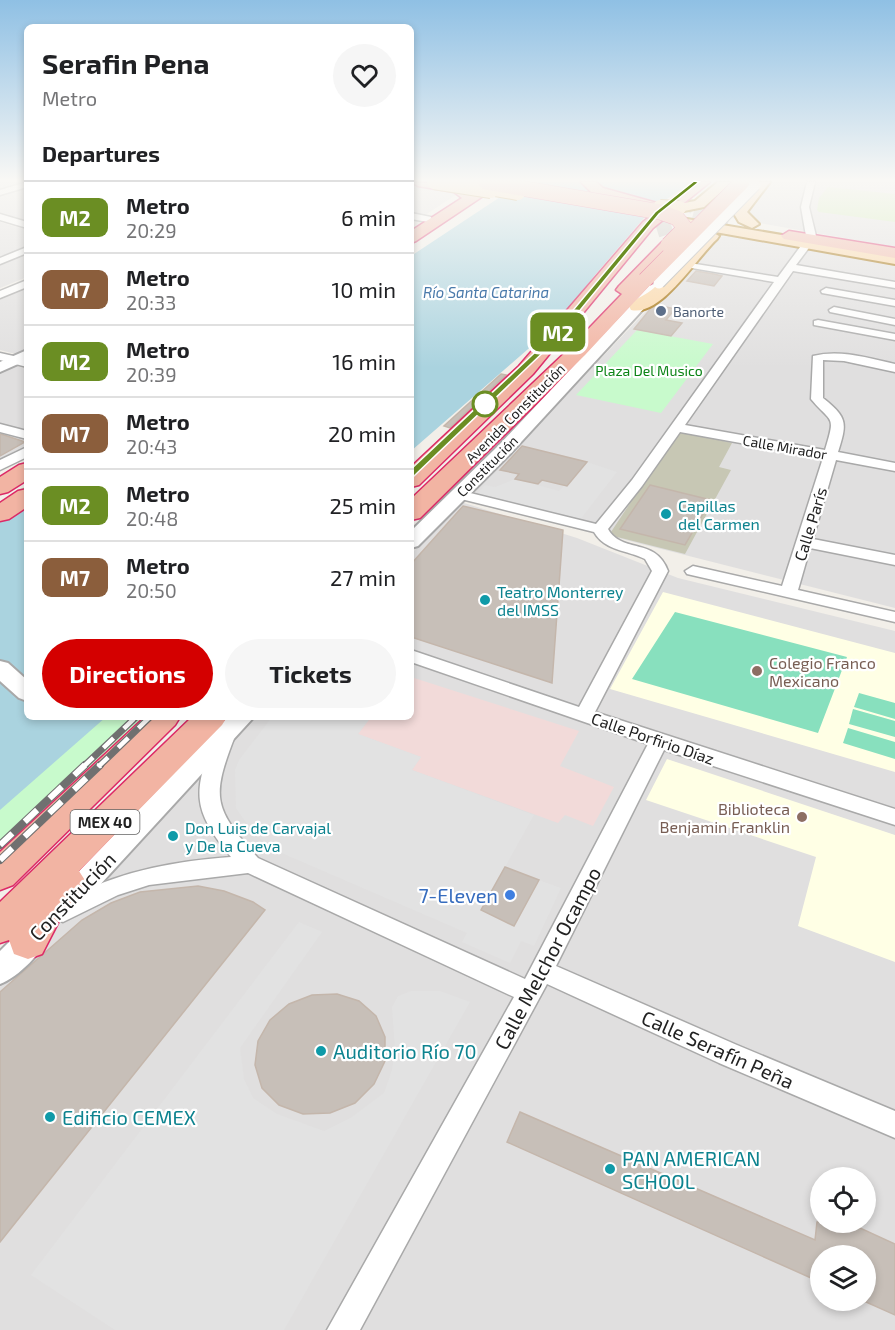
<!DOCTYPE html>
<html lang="en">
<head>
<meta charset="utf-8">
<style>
  :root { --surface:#fff; --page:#f6f6f6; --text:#202124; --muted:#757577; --line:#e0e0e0; --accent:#d40000 }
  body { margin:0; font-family:"Exo 2",sans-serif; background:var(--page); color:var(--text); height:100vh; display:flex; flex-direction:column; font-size:22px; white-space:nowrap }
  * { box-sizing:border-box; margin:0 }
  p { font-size:20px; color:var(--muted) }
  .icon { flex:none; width:33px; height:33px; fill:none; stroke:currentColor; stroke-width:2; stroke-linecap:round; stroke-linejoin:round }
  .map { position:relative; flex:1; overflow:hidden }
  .panel { position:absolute; left:24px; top:24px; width:390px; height:696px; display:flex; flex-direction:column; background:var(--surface); border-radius:9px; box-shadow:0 3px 9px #0003 }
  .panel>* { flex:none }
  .badge { padding:0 12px; border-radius:9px; font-size:21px; line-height:39px }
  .buttons { position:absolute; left:810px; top:1167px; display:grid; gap:12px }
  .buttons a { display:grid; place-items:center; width:66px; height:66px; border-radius:50%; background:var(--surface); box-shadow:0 3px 9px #0003; font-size:30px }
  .map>.badge { position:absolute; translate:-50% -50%; box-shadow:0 0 0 3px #fff }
  h2 { padding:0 18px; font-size:22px; line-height:54px }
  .round { display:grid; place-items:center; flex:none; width:63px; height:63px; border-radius:32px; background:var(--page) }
  .overview { display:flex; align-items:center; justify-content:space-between; height:102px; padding:0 18px }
  h1 { font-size:28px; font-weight:700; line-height:45px }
  .cta { display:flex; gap:12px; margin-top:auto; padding:12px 18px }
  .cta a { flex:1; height:69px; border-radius:36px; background:var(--accent); color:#fff; font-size:24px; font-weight:700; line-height:69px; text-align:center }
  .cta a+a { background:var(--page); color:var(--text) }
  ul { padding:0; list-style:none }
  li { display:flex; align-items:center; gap:18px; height:72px; padding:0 18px; border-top:2px solid var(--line) }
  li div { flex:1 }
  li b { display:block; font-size:22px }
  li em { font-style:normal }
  li .badge { min-width:66px; font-weight:700; text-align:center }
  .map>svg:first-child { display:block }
</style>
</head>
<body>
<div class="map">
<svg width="895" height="1330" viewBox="0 0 895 1330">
  <rect width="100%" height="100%" fill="#f2efe9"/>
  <path fill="#e0dfdf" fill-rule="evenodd" d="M0,182H27V221L0,212Z
    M766,182H895V247L731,218Z
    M411,183L428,187L459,193L425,215L411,213Z
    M0,222L27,230V277L0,288Z
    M740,235L895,261V608L467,500L716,237Z
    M27,287V357L0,350V299Z
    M0,361L27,369V448L0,464Z
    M461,502L577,538L678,578L895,631V1330H0V981L254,717H411V554ZM820,1178H866V1222H820ZM820,1256H866V1300H820Z"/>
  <path fill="#f2dad9" d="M411,677L579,731L560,766L614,787L593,826L565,815L558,823L412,770L421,757L358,734L371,717H411Z"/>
  <path fill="#ffffe5" d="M663,592L895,653V772L610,689Z
    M667,759L895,835V962L798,926L816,857L646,800Z"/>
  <path fill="#c7c7b4" d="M678,431L732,443L719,467L731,470L685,554L609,535Z"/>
  <path fill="#cdebb0" d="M828,187L895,194V222L819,212L817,210L819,198Z"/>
  <path fill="#c8facc" d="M637,330L713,344L661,413L576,395Z
    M27,485V717H148L0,857V502Z"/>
  <path fill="#88e0be" d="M675,612L847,657L818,733L632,679Z
    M859,693L895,703V719L854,707Z
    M853,709L895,721V737L849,724Z
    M848,728L895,742V759L843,743Z"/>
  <path fill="#e2e2e2" d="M587,462L617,472L579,521L475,496L485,485L495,487L515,479L559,491Z
    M272,717H371L358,734L421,757L412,770L534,815L481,910L515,925L539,880L561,888L534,946L521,941L510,963L462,942L467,933L277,851L263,841L251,830L236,808L235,770L239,760Z
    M299,922L322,932L240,1048L244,1079L253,1098L277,1114L324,1131L352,1117L384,1093L392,1070L395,1049L392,1007L398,996L411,991H440L470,1002L284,1330H115L31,1275Z"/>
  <path fill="#aad3df" d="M523,182H691L650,211L595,275L558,323L411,451V256Z
    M27,504V717H106L0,810V521Z"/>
  <path fill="#c7bfb8" stroke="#c4b6ab" stroke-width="1.5" d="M696,271L714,274L722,276L714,286L687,281Z
    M657,305L675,309L666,320L682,323L671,336L634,329L651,308Z
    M501,374L506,375L450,428L444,426Z
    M0,434L4,435L25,442L0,456Z
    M522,446L587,462L567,486L542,480L538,484L515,479L519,474L500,470Z
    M650,485L711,500L685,545L620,529Z
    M463,506L563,530L552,683L411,637V564Z
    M505,867L539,880L514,926L481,910Z
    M198,886L224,891L253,902L265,910L0,1242V992L82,920L111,903L140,892Z
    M337,994L359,1001L376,1016L385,1037V1061L374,1084L355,1103L330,1113L303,1114L279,1105L262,1088L255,1065L258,1041L270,1020L289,1004L312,995Z
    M520,1112L815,1240L817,1222H847L895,1244V1315L866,1302V1256H820V1282L507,1142Z"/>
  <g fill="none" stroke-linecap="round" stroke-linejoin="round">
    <path stroke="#c8c6c1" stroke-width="14" stroke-dasharray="14 8" stroke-linecap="butt" d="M693,200L685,209L689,213L731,224"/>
    <path stroke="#c8c6c1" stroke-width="15" stroke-dasharray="15 8" stroke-linecap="butt" d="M657,230L676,224L712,227"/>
    <defs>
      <path id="minor" d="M27,182V187L0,195V190Z
        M807,182H815L809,207L816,236L811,239L806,236L801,207Z
        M411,213L431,217L432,219L428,222L411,219Z
        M0,214L27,222V228L0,220Z
        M806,242L811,245L796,265L895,282V288L793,271L685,425L825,450C836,414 832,424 811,399L813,356C840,349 868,358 895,364V372L844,361L823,360V398C848,418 847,423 838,452L895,463V471L836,460L813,539L895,555V565L810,548L798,590L895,612V622L687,574L685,571L693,566L782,586L823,458L680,432L642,486L608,529C622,554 656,537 668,571L595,712L895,809V825L664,750L556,966L737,1045L895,1111V1138L719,1063L547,984L360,1330H327L514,997L248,873L149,885L118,895L63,922L55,919L51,912C56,902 68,899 77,894C126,870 177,861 231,857C191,809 193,791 215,736L218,731L225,729L232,731L235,736C211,798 213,808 258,858L525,979L648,744L411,662V650L579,707L652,571L645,559C627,550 605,551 594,532L453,497L451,494L458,490L596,524L632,480L774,282L686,267L683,266V262L778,277L803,243Z
        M27,247V253L0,264V258Z
        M27,280V287L0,298V291Z
        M826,288L895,300V306L822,293L821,291Z
        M834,307L895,319V325L830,312L829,310Z
        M818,320L895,334V340L814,325V321Z
        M0,353L27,359V367L0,360Z
        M0,424L27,431V439L0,432Z
        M27,447V457L0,470V460Z"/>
      <path id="tertiary" d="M655,284L661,288L660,291L511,453L418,546L411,548V531L499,445L650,285Z
        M27,350V360L0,372V362Z
        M0,661L8,663L27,680V701L19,698L0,681Z
        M228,717H254L76,911L66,915L56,911L52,903L56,895Z
        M36,922L46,925L51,934C42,952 19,977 0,984V951L26,925Z"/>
      <path id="primary" d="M718,182H732L704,207L679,212L672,208L674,205L695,201Z
        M757,182H770L747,212L759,224L752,228L739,222L733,212Z
        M681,218L895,254V264L676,225L674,222Z
        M712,232L719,236L717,239C697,257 661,317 631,310L629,306C635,298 647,295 655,287C670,273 693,236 712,232Z"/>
      <path id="trunk" d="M411,182L458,185L471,193L487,182H504L416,241L411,243V231L462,198L454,192L418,186Z
        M581,182H596L603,188L657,203L659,206L652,210L593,194Z
        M694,182H710L653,228L533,374L419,485L411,487V467L519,366L643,222Z
        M789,231L895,248V258L784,239L781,236Z
        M668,240L676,245L648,276L653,280L651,284L585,355L420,518L411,520V499L571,347L622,294L616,290L619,286L662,242Z
        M27,463V480L8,492L0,494V477L19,465Z
        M27,489V507L9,519L0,521V503L18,491Z
        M145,717H180L175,725L13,885L0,890V852Z
        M192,717H227L222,725L79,871L86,882L61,917L42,954L28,959L14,954L9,940L0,943V902Z"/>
    </defs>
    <use href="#minor" stroke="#a9a9a9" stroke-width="3"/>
    <use href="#tertiary" stroke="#a9a9a9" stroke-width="4"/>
    <use href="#primary" stroke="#a06b00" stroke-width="4"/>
    <use href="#trunk" stroke="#dc2a67" stroke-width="3"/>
    <use href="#minor" fill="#fff" fill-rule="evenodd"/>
    <use href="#tertiary" fill="#fff" fill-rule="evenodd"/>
    <use href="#primary" fill="#fcd6a4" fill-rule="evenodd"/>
    <use href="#trunk" fill="#f2b4a3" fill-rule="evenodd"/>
    <defs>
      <path id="rail-far4" d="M598,283L656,213L696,182"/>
      <path id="rail-far3" d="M479,409L551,340L599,282"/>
      <path id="rail-far2" d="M411,474L480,408"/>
      <path id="rail-far1" d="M83,767L136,717
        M98,767L150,717"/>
      <path id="rail" d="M0,845L85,765
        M0,860L100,765"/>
    </defs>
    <use href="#rail-far4" stroke="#707070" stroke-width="4"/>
    <use href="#rail-far3" stroke="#707070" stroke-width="4.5"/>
    <use href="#rail-far2" stroke="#707070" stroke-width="5"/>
    <use href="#rail-far1" stroke="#707070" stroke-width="7"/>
    <use href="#rail" stroke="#707070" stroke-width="8"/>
    <use href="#rail-far4" stroke="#fff" stroke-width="2" stroke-dasharray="7" stroke-linecap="butt"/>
    <use href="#rail-far3" stroke="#fff" stroke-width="3" stroke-dasharray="8" stroke-linecap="butt"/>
    <use href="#rail-far2" stroke="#fff" stroke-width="4" stroke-dasharray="10" stroke-linecap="butt"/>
    <use href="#rail-far1" stroke="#fff" stroke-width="4.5" stroke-dasharray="14" stroke-linecap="butt"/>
    <use href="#rail" stroke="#fff" stroke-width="6" stroke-dasharray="17" stroke-linecap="butt"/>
    <defs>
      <path id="tertiary-bridge" d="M659,283L755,185"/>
      <path id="primary-bridge" d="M434,182L491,191
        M473,185L518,193
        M660,207L679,208"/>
      <path id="trunk-bridge" d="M486,182L660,212L677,218L685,228L668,245
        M645,280L742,182"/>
    </defs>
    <use href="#tertiary-bridge" stroke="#a9a9a9" stroke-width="13" stroke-linecap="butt"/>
    <use href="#primary-bridge" stroke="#a06b00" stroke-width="16" stroke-linecap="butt"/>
    <use href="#trunk-bridge" stroke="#dc2a67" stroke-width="16" stroke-linecap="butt"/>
    <use href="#tertiary-bridge" stroke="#fff" stroke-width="11"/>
    <use href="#primary-bridge" stroke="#fcd6a4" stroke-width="14"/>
    <use href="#trunk-bridge" stroke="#f2b4a3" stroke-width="15"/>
  </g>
  <linearGradient id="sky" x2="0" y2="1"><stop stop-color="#8fc0e4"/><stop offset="0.49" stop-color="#f9f8f5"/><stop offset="1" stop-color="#f9f8f5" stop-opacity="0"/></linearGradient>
  <rect width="895" height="368" fill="url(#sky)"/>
  <path fill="#6b8e23" stroke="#fff" stroke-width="1.5" d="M694,181L699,182L659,214L554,342L414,476H408V472L549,339L655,212Z"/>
  <circle fill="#5c6f8a" stroke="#fff" stroke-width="2" cx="661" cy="311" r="6"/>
  <circle fill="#fff" stroke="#6b8e23" stroke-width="3" cx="485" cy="404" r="12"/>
  <g fill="#0f9aa8" stroke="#fff" stroke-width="2">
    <circle cx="666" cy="514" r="6"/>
    <circle cx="485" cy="600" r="6"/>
    <circle cx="173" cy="836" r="6"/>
    <circle cx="321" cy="1051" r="6"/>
    <circle cx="50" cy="1117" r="6"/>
    <circle cx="610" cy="1169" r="6"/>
  </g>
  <g fill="#8d6e63" stroke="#fff" stroke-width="2">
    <circle cx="757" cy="671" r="6"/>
    <circle cx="802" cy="817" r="6"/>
  </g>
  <circle fill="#3f7fe0" stroke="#fff" stroke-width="2" cx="510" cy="895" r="6"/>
  <g text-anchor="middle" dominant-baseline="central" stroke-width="4.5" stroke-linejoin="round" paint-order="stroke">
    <g font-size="14" fill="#4e5e75" stroke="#fff" text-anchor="start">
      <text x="673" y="311">Banorte</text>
    </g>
    <g font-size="14" fill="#0c8416" stroke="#fff">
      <text x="649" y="370">Plaza Del Musico</text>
    </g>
    <g font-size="14" fill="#222" stroke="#fff">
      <text transform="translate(515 413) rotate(-45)">Avenida Constitución</text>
      <text transform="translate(785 447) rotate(10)">Calle Mirador</text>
      <text transform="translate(487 466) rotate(-45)">Constitución</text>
    </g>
    <g font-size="15" font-style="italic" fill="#4a7aab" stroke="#fff">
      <text x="486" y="292">Río Santa Catarina</text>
    </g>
    <rect fill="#fff" stroke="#646464" stroke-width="1.5" x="70.5" y="810" width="69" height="24" rx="4.5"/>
    <g font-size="15" font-weight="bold" fill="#222">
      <text x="105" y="822">MEX 40</text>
    </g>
    <g font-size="16" fill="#0d838f" stroke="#fff" text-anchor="start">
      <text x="678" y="505">Capillas<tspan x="678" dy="18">del Carmen</tspan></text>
      <text x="497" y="591">Teatro Monterrey<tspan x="497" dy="18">del IMSS</tspan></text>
      <text x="185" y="827">Don Luis de Carvajal<tspan x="185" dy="18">y De la Cueva</tspan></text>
    </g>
    <g font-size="16" fill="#222" stroke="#fff">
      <text transform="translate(810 524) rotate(-73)">Calle París</text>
      <text transform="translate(653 738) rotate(19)">Calle Porfirio Díaz</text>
    </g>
    <g font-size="16" fill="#785e54" stroke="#fff" text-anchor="start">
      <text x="769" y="662">Colegio Franco<tspan x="769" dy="18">Mexicano</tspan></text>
      <text x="790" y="808" text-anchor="end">Biblioteca<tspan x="790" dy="18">Benjamin Franklin</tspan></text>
    </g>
    <g font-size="20" fill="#366cbe" stroke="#fff" text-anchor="end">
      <text x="498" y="895">7-Eleven</text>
    </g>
    <g font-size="20" fill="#222" stroke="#fff">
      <text transform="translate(72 896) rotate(-46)">Constitución</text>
      <text transform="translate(547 958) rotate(-62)">Calle Melchor Ocampo</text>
      <text transform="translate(718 1049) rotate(24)">Calle Serafín Peña</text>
    </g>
    <g font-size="20" fill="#0d838f" stroke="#fff" text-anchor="start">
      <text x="333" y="1051">Auditorio Río 70</text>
      <text x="62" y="1117">Edificio CEMEX</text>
      <text x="622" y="1158">PAN AMERICAN<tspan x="622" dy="23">SCHOOL</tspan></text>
    </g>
  </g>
</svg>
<div class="buttons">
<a><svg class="icon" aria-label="locate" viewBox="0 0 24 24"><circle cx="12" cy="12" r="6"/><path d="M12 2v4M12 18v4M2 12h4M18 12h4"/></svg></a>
<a><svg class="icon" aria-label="layers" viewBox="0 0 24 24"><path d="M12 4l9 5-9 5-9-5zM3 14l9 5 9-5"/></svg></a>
</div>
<b class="badge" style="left:558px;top:332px;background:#6b8e23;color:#fff">M2</b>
<section class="panel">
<div class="overview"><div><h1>Serafin Pena</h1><p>Metro</p></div><a class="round"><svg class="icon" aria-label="heart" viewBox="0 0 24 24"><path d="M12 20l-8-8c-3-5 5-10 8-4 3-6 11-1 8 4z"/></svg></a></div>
<h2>Departures</h2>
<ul>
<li><span class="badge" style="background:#6b8e23;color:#fff">M2</span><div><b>Metro</b><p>20:29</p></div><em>6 min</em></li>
<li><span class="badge" style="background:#8b5e3c;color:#fff">M7</span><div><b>Metro</b><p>20:33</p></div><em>10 min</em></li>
<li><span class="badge" style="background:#6b8e23;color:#fff">M2</span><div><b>Metro</b><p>20:39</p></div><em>16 min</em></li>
<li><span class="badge" style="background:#8b5e3c;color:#fff">M7</span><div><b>Metro</b><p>20:43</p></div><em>20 min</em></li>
<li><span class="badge" style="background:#6b8e23;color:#fff">M2</span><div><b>Metro</b><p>20:48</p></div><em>25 min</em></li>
<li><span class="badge" style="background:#8b5e3c;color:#fff">M7</span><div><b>Metro</b><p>20:50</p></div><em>27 min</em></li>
</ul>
<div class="cta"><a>Directions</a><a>Tickets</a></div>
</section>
</div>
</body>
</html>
